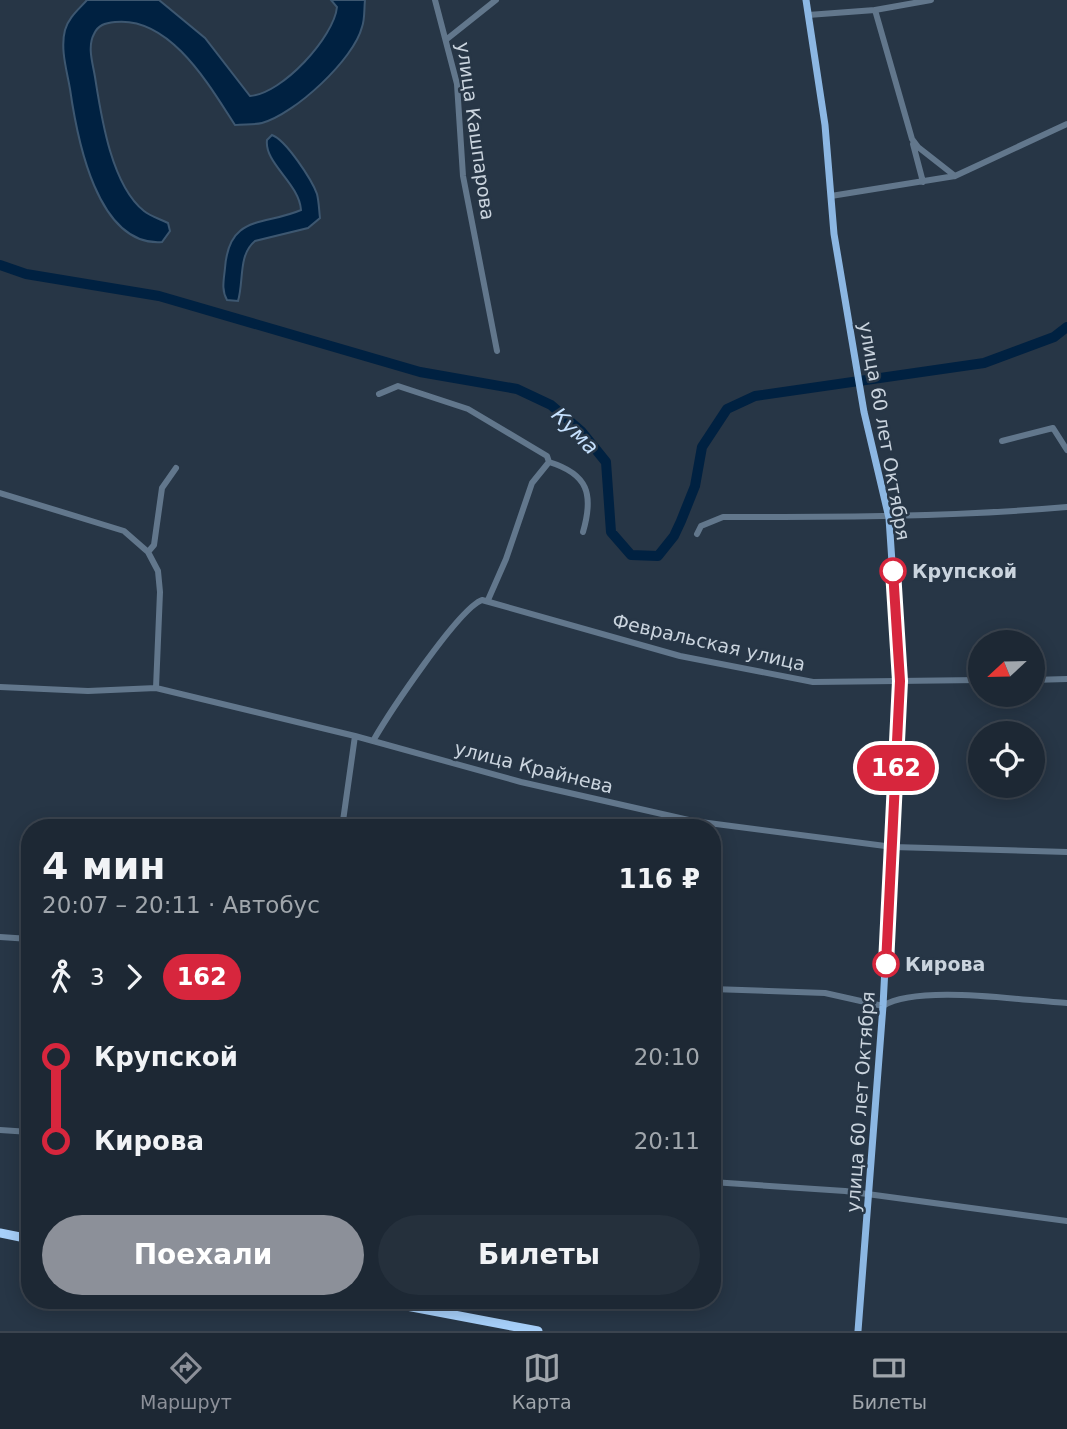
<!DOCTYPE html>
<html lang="ru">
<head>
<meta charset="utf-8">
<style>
  :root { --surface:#1d2834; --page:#25303c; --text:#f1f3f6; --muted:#a0a6ac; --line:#3b444f; --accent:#8c9099 }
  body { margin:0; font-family:"DejaVu Sans",sans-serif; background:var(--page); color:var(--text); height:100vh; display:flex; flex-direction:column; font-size:26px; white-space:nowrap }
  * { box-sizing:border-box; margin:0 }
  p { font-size:23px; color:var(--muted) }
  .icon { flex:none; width:38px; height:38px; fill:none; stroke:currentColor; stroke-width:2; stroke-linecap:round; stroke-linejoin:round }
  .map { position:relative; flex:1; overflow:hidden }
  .panel { position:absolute; left:21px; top:819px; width:700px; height:490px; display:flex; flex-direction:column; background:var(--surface); border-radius:28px; box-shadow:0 4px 18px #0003,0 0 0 2px var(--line) }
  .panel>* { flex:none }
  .badge { padding:0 14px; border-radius:23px; font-size:24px; line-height:46px }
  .needle { width:46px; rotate:248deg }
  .fabs { position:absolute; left:968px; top:630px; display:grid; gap:14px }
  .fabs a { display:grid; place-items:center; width:77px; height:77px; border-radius:50%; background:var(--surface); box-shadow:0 4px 18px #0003,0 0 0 2px var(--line); font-size:35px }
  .map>.badge { position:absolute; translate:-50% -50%; box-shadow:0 0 0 4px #fff }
  .legs { display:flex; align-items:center; gap:10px; height:77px; padding:0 21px; font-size:23px }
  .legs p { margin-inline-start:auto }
  .overview { display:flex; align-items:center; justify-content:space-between; height:119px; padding:0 21px }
  h1 { font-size:38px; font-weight:700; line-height:52px }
  .button { display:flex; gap:14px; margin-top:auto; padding:14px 21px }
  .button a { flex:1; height:80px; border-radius:42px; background:var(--accent); color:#fff; font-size:28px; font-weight:700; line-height:80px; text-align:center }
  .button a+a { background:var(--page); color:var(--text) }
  ul { padding:0 21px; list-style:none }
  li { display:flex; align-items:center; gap:24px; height:84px; font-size:26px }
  li i { display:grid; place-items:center; width:10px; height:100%; margin:0 9px; background:currentColor }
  li i::after { content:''; width:18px; height:18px; margin:-9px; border:5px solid; border-radius:50%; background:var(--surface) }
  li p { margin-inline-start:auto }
  li:first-child i { background:linear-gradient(#0000 50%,currentColor 0) }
  li:last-child i { background:linear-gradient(currentColor 50%,#0000 0) }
  .tab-bar { display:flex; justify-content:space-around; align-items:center; height:98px; border-top:2px solid var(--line); background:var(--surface); font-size:19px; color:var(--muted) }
  .tab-bar a { display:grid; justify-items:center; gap:4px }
  .tab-bar .active { color:var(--accent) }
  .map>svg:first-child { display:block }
</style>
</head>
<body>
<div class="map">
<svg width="1067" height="1331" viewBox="0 0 1067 1331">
  <rect width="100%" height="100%" fill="#273646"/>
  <path fill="#002141" stroke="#3d5770" stroke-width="2" d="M87,0H159L205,38L250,96C282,94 334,37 337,7L331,0H365C364,9 365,19 362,27C354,59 295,114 262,123C254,125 244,124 235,125C209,85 170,16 115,22C105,23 98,25 94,34C87,47 93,64 95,77C101,115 111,185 144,211C150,216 160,219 168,223L170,231L162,242C97,247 77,138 70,89C67,71 60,49 65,30C68,18 79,9 87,0Z
    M272,135C286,140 312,180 317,194C319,202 319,210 320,218L308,228L255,241C238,255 244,281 238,301L227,300C221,290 224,279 225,268C229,214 264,226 301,210C299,183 264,163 267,140Z"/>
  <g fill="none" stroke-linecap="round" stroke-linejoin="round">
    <path stroke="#002141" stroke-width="10" d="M0,265L26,274L159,296L420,372L517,389L551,405L581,431L606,462L611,532L631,555L658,556L674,536L681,521L695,486L702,447L727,409L755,396L984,363L1054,337L1067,327"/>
    <path stroke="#62778c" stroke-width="6" d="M435,0L457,84L463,176L497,351
      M875,10L912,139L918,147L955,176
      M808,15L875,10L931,0
      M447,39L496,0
      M913,144L923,182
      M831,196L955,176L1067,124
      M379,394L398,386L468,409L547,456L549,462C588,474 594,494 583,532
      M1002,441L1053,428L1067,450
      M0,493L124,531L148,552L158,571L160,592L156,688
      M697,534L701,526L723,517C838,517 952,517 1067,507
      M148,552L154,545L162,488L176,468
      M488,600L506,559L532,483L549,462
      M1032,680L1067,679
      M0,687L88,691L156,688L355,736L521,782L693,821L893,847L1067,852
      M373,741C388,715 458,609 482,600L680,656L813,682L980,680
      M342,828L355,736
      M0,937L30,939
      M712,989L825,993L883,1006C917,984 1024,1001 1067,1003
      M0,1130L30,1132
      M712,1182L845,1191L1067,1221"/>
    <path stroke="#8cb7e3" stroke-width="7" d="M806,0L825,125L834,234L864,412L889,518L900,681L883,1006L858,1331"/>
    <path stroke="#a7d0fa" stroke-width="9" d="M0,1233L30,1239
      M375,1300L538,1331"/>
  </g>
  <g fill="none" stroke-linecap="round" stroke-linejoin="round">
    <defs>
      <path id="line-1" d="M886,964L900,681L893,571"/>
    </defs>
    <use href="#line-1" stroke="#fff" stroke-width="16"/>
    <use href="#line-1" stroke="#d7263d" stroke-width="10"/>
  </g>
  <g fill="#fff" stroke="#d7263d" stroke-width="3.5">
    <circle cx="893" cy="571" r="12"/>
    <circle cx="886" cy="964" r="12"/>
  </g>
  <g text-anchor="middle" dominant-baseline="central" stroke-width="5" stroke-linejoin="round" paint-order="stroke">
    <g font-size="19" fill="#cad4de" stroke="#273646">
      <text transform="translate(476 131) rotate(82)">улица Кашпарова</text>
      <text transform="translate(885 431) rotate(80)">улица 60 лет Октября</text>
      <text transform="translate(709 642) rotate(13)">Февральская улица</text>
      <text transform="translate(534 767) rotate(14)">улица Крайнева</text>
      <text transform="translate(860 1102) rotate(-86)">улица 60 лет Октября</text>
    </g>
    <g font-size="19" font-weight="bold" fill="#cad4de" stroke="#273646" text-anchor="start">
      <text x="912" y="571">Крупской</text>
      <text x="905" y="964">Кирова</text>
    </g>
    <g font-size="21" font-style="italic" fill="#c6e1fe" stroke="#273646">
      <text transform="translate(575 431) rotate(45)">Кума</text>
    </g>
  </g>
</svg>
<div class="fabs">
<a><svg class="needle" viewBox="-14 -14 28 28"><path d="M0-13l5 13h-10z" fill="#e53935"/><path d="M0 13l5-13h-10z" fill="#a0a6ac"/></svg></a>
<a><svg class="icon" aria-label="locate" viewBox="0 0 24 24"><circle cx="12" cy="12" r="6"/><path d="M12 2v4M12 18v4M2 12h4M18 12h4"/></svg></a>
</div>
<b class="badge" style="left:896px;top:768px;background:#d7263d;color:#fff">162</b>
<section class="panel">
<div class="overview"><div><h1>4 мин</h1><p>20:07 – 20:11 · Автобус</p></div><b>116 ₽</b></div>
<div class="legs"><svg class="icon" aria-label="walk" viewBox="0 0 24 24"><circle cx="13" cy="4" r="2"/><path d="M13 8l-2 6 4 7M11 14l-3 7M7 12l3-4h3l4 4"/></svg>3<svg class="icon" aria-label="forward" viewBox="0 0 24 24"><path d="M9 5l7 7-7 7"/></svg><b class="badge" style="background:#d7263d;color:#fff">162</b></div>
<ul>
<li><i style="color:#d7263d"></i><b>Крупской</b><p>20:10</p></li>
<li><i style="color:#d7263d"></i><b>Кирова</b><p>20:11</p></li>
</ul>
<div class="button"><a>Поехали</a><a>Билеты</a></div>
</section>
</div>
<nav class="tab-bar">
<a class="active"><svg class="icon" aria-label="directions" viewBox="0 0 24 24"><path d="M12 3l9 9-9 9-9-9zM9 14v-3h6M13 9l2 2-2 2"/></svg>Маршрут</a>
<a><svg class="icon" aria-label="map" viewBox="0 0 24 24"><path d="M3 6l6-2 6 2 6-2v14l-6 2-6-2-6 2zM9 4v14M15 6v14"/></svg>Карта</a>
<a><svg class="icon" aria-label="tickets" viewBox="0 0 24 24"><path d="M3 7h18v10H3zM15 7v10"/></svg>Билеты</a>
</nav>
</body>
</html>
